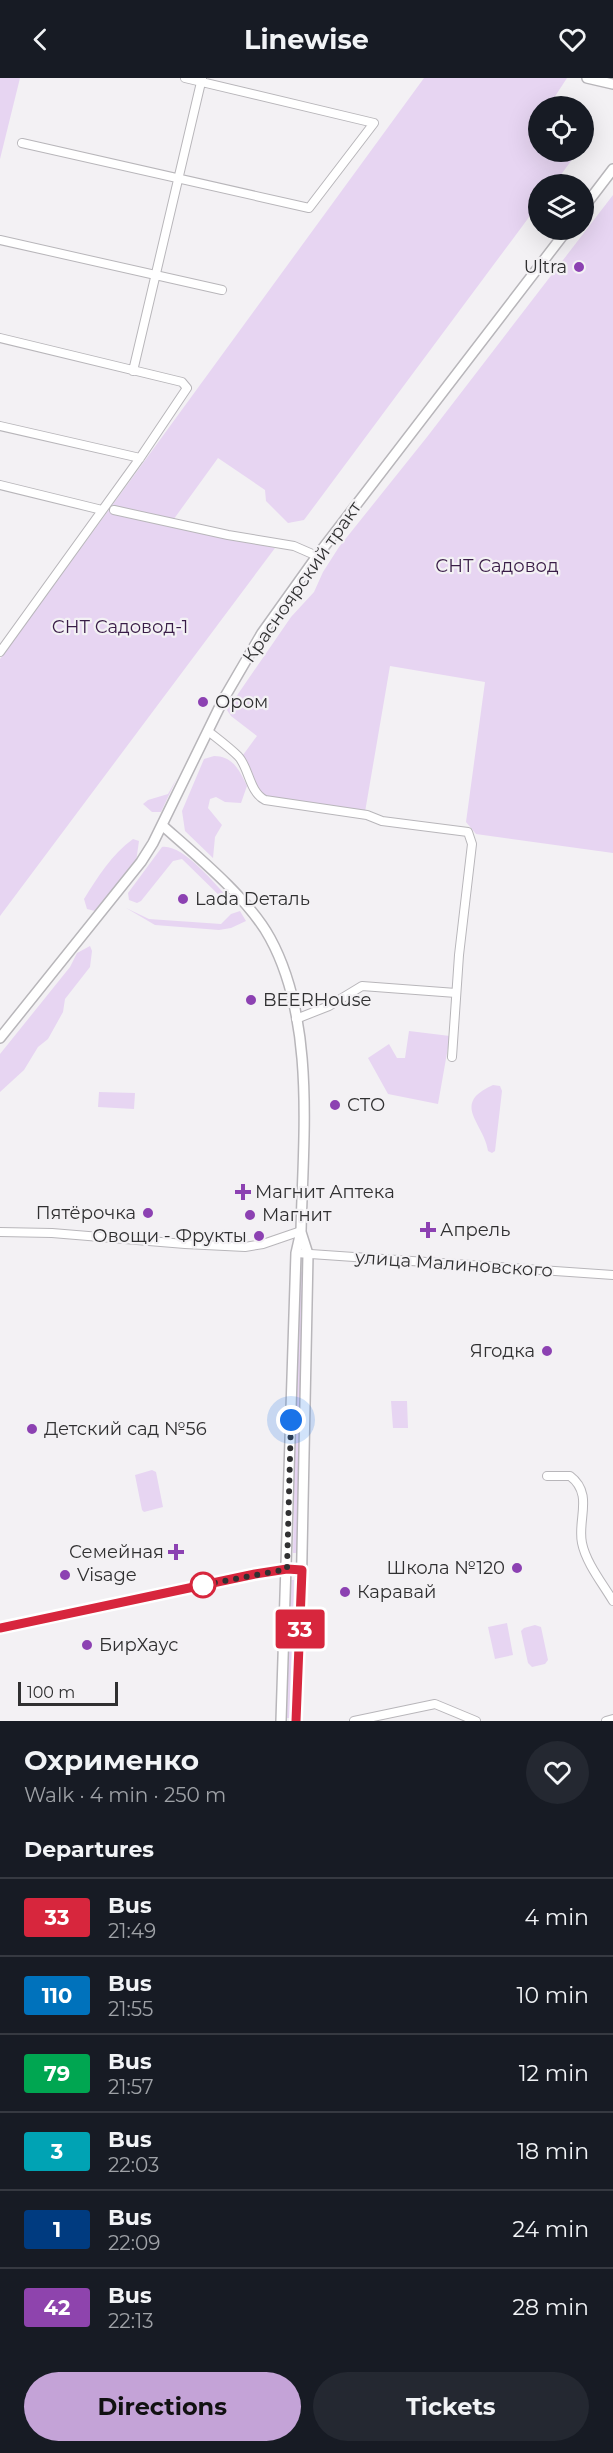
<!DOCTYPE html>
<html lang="en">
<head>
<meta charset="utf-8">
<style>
  :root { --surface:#171b24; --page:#242831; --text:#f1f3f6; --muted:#9ea1a6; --line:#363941; --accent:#c4a3d7 }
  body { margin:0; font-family:Montserrat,sans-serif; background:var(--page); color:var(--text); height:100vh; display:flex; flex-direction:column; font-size:22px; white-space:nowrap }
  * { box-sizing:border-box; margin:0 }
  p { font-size:20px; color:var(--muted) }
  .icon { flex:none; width:33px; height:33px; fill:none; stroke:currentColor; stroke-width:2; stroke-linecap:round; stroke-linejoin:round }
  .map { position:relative; height:1643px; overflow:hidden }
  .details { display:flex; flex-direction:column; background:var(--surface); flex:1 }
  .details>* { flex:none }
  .badge { padding:0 12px; border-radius:4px; font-size:21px; line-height:39px }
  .tools { position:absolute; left:528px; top:18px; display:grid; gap:12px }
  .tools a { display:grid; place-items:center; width:66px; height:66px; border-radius:50%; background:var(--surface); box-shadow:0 6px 24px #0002; font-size:30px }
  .scale { position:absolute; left:18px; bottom:15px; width:100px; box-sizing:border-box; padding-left:6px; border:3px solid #303031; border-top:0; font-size:16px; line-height:21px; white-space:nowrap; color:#303031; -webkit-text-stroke:4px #f3f1f4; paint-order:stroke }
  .you { position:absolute; width:30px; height:30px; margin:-15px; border:4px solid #fff; border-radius:50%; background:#1a73e8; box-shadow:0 0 0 9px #1a73e833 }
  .map>.badge { position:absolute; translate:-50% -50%; box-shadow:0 0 0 3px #fff }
  h2 { padding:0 24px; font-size:22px; line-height:54px }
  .round { display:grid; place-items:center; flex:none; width:63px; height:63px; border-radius:32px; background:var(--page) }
  .summary { display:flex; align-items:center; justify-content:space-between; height:102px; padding:0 24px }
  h1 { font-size:28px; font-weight:700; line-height:45px }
  .cta { display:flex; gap:12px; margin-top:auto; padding:12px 24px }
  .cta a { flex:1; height:69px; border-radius:36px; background:var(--accent); color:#111; font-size:24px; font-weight:700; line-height:69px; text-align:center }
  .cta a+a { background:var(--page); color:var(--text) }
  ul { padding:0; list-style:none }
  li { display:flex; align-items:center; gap:18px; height:78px; padding:0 24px; border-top:2px solid var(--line) }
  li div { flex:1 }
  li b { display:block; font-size:22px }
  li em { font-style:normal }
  li .badge { min-width:66px; font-weight:700; text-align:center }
  header { display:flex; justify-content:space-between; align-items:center; height:78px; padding:0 24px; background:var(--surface); font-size:27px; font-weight:700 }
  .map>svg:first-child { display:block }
</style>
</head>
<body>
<header><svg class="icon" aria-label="back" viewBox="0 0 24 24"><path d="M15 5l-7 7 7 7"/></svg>Linewise<svg class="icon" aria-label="heart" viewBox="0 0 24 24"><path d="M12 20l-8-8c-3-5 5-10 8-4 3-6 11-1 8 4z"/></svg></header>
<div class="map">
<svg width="613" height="1643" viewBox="0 0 613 1643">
  <rect width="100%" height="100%" fill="#f3f1f4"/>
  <path fill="#e7d5f2" d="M0,0H20L0,81Z
    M424,0H567L550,26L551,28H538V74L577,75L554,106H538V127L304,442L288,445L266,423L265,412L218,380L171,445L275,470L0,838V581Z
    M613,117V775L476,756L466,744L485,604L390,588L365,734L265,719C255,707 245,693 243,677L257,658L231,638L227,632L291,539L314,514L323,494L339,469L427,359Z
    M214,678C233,678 240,693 247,708L241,725L225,724L216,719L210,721L208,730L222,747L215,759L213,780L185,753L182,733L204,681Z
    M177,700L161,734H152L143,726L148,722L168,716Z
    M133,761L139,763L136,784L95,833L87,831L84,821C97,800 112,776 133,761Z
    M162,769C183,766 215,806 229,821L228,826L182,781L173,783L141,823L137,825L129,822L128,815Z
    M126,830L149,841L221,846L231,836L240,833L246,843L231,850L219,852L155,847Z
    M90,868L92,873L90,889L65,921L63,934L48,961L38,969L24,992L0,1014V976L70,889L77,875Z
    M409,953L450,958L438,1026L388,1016L368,980L389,966L397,980H405Z
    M493,1007L500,1008L502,1013L495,1073L492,1075L488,1073C484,1045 450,1026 493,1007Z
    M99,1014L135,1015L134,1031L98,1029Z
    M299,1193L303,1194L297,1475H293Z
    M391,1323H407L408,1350H393Z
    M152,1392L156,1394L163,1429L144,1434L142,1432L135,1397Z
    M290,1502H294L291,1640H287Z
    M507,1545L513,1577L495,1581L488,1549Z
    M535,1547L541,1549L548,1582L545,1586L532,1589L528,1585L521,1553L524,1550Z"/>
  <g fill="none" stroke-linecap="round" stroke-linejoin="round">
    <defs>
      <path id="minor" d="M22,65L309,130L374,45L185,0
        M0,162L222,212
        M0,260L182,304L187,310L140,380L0,574
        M133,293L202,0
        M0,348L140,380
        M0,407L102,432
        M114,432L228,457L294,468L317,478
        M208,653C218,661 229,669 238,678C249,689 249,714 265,722L367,737L382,743L468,754L472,766L459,877L452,979
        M296,941L329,928L362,908L456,915
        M0,1154L52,1155L185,1166L245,1169L263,1166L301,1153
        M296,1175L613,1197
        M547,1398H570C594,1416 577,1442 582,1465C586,1485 603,1506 613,1523
        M0,1550L255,1496L287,1491L302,1492
        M354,1643L435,1626L476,1643
        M606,1643L613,1641"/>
      <path id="major" d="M587,0L613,6
        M584,129L613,91
        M163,748C197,778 249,821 270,860C316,944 303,1061 301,1153L296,1175L281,1643
        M0,960L141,784L153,765L223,622L262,555L317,478L567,152
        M296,1643L301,1525L308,1176L301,1154"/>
    </defs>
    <use href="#minor" stroke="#b8b6ba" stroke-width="10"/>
    <use href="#major" stroke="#b8b6ba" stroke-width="12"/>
    <use href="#minor" stroke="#fff" stroke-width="8"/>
    <use href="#major" stroke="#fff" stroke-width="9"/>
  </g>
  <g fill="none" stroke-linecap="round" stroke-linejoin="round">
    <defs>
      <path id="line" d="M0,1550L255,1496L287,1491L302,1492L296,1643"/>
    </defs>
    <use href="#line" stroke="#fff" stroke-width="14"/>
    <use href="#line" stroke="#d7263d" stroke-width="9"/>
    <path stroke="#303031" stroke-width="6" stroke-dasharray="0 10.8" d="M203,1507L193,1509L287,1491L291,1342"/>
  </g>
  <g fill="#8c41b2" stroke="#f3f1f4" stroke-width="2">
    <circle cx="579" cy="189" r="6"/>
    <circle cx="203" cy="624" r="6"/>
    <circle cx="183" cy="821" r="6"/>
    <circle cx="251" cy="922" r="6"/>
    <circle cx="335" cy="1027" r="6"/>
    <path d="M240 1105h6v6h6v6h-6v6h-6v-6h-6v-6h6z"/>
    <circle cx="148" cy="1135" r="6"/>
    <circle cx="250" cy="1137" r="6"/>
    <path d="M425 1143h6v6h6v6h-6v6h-6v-6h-6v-6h6z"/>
    <circle cx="259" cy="1158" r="6"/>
    <circle cx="547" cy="1273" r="6"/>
    <circle cx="32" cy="1351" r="6"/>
    <path d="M173 1465h6v6h6v6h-6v6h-6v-6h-6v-6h6z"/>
    <circle cx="517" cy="1490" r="6"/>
    <circle cx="65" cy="1497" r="6"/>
    <circle cx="345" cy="1514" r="6"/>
    <circle cx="87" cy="1567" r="6"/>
  </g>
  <circle fill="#fff" stroke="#d7263d" stroke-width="3" cx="203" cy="1507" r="12"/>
  <g text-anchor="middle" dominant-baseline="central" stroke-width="4.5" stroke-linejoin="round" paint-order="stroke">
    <g font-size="18" fill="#303031" stroke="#f3f1f4" text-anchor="start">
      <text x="567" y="189" text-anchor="end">Ultra</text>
      <text x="215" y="624">Ором</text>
      <text x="195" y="821">Lada Dеталь</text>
      <text x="263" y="922">BEERHouse</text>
      <text x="347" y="1027">СТО</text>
      <text x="255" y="1114">Магнит Аптека</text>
      <text x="136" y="1135" text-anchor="end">Пятёрочка</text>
      <text x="262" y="1137">Магнит</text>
      <text x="440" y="1152">Апрель</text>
      <text x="247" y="1158" text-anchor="end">Овощи - Фрукты</text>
      <text x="535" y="1273" text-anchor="end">Ягодка</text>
      <text x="44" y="1351">Детский сад №56</text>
      <text x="164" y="1474" text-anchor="end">Семейная</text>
      <text x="505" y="1490" text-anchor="end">Школа №120</text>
      <text x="77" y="1497">Visage</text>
      <text x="357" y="1514">Каравай</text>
      <text x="99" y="1567">БирХаус</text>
    </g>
    <g font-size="18" fill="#391d47" stroke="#f3f1f4">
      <text x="497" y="488">СНТ Садовод</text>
      <text x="120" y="549">СНТ Садовод-1</text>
    </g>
    <g font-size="18" fill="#303031" stroke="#f3f1f4">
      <text transform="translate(302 504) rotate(-55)">Красноярский тракт</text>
      <text transform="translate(454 1186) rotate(4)">улица Малиновского</text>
    </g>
  </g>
</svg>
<div class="tools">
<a><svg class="icon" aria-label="locate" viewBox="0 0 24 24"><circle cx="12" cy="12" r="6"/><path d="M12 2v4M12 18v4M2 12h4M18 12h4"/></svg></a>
<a><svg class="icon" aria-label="layers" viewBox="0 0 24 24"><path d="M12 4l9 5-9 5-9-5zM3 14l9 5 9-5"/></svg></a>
</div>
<div class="scale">100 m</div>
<div class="you" style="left:291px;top:1342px"></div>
<b class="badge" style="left:300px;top:1551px;background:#d7263d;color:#fff">33</b>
</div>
<section class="details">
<div class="summary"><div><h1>Охрименко</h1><p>Walk · 4 min · 250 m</p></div><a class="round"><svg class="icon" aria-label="heart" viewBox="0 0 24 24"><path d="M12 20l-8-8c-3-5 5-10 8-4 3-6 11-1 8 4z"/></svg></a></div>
<h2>Departures</h2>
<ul>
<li><span class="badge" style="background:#d7263d;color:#fff">33</span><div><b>Bus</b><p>21:49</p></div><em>4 min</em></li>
<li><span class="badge" style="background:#0072bc;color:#fff">110</span><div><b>Bus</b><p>21:55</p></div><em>10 min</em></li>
<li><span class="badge" style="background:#00a651;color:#fff">79</span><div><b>Bus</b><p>21:57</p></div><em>12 min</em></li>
<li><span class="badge" style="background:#00a3b4;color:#fff">3</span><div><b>Bus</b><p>22:03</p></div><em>18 min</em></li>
<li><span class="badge" style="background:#003b80;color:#fff">1</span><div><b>Bus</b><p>22:09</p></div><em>24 min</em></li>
<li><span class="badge" style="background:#8e44ad;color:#fff">42</span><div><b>Bus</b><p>22:13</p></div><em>28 min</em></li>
</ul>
<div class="cta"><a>Directions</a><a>Tickets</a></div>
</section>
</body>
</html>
